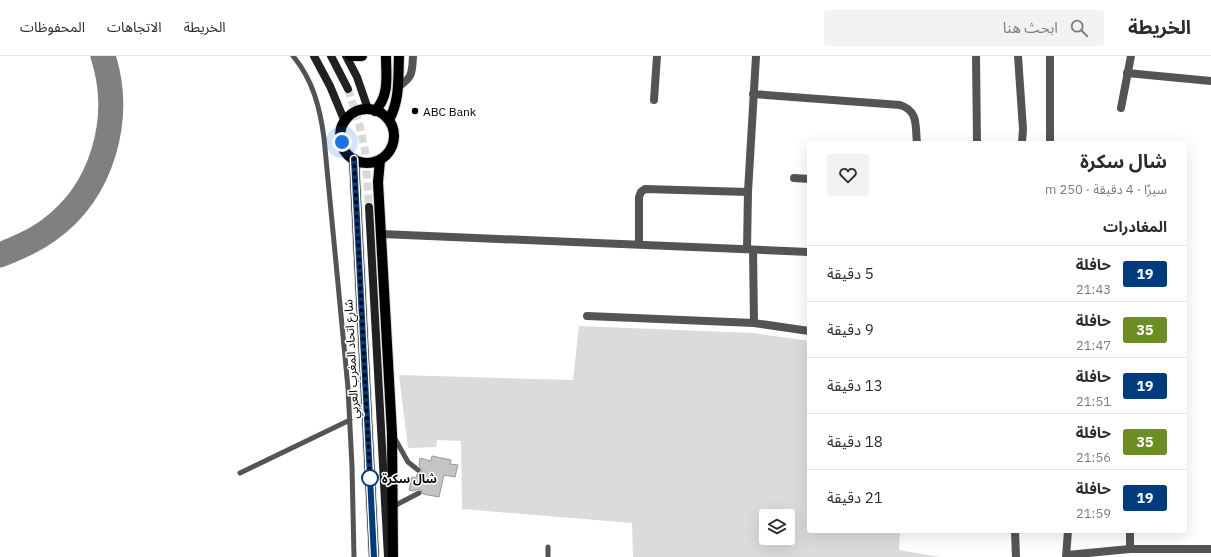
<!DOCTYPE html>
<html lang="ar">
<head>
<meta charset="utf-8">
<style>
  :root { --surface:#fff; --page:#f2f2f3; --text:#2b2b33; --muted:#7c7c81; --line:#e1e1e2 }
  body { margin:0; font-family:"IBM Plex Sans","Noto Sans Arabic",sans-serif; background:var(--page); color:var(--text); direction:rtl; height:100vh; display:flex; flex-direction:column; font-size:15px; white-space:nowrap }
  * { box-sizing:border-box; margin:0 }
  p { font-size:13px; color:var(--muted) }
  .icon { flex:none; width:22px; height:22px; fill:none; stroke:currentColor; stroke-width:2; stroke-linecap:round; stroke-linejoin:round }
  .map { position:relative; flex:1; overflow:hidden; direction:ltr }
  .panel { position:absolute; left:807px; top:85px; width:380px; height:392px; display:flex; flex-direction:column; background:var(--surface); border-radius:4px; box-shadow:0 4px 16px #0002; direction:rtl }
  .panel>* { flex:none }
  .badge { padding:0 8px; border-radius:3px; font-size:14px; line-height:26px }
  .controls { position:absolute; left:759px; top:453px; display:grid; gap:8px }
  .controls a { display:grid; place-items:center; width:36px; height:36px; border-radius:4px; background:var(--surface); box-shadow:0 4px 16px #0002; font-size:20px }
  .you { position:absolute; width:20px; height:20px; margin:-10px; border:3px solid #fff; border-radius:50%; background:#1a73e8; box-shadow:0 0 0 6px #1a73e833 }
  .map>.badge { position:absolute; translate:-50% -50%; box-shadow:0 0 0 2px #fff }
  h2 { padding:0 20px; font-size:15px; line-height:36px }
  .round { display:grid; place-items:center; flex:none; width:42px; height:42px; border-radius:4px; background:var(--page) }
  .headline { display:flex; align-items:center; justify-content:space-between; height:68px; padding:0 20px }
  h1 { font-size:19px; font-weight:700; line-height:30px }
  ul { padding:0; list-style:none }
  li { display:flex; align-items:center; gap:12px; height:56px; padding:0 20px; border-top:1px solid var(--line) }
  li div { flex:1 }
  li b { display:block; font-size:15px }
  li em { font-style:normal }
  li .badge { min-width:44px; font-weight:700; text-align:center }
  header { display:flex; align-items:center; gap:24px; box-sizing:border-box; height:56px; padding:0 20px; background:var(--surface); border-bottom:1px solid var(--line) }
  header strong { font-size:19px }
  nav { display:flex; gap:22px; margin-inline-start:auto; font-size:14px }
  .search { width:280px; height:36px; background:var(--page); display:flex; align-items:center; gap:10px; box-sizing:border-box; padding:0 14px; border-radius:4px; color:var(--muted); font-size:15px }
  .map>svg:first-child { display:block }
</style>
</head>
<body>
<header>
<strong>الخريطة</strong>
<div class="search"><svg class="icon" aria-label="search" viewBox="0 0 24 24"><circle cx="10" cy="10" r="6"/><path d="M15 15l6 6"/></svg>ابحث هنا</div>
<nav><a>الخريطة</a><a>الاتجاهات</a><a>المحفوظات</a></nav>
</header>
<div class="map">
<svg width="1211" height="501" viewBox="0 0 1211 501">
  <rect width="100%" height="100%" fill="#fff"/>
  <path fill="#dbdbdb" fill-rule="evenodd" d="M579,270L753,277L809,285V475H900L899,494L940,501H633L632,467L462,453L461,385L437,384L436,391L408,392L399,319L573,324ZM766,460H788V482H766Z"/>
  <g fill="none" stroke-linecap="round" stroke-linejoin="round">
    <path stroke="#808080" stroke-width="25" d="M0,199C17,192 34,185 49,174C103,135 123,62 103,0"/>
  </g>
  <path fill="#c4c4c4" stroke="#989898" d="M432,400L451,404L450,408L458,409L455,421L444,419L439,441L423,438L420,433L413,435L409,434L412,421L416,422L417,418L422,415L419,409L420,402L431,405Z"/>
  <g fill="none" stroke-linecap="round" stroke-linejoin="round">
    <path stroke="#d9d9d9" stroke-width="8" stroke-dasharray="8 4" stroke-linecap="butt" d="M348,33L360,71L365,95L369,151"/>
    <defs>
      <path id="primary" d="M350,0H362
        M340 80a27 27 0 1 1 54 0a27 27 0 1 1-54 0Z
        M375,55C390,39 386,20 386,0
        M389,64C400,44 398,23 399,0
        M354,103L374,501
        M380,104L378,126L392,378L393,501"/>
    </defs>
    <use href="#primary" stroke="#dbdbdb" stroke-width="12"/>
    <path stroke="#545454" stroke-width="5" d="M293,0C313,24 320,52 324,82L348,332L352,410L354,501
      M394,381L408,406L418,414
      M240,417L350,364
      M394,450L419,437
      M548,501V491"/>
    <path stroke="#545454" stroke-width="8" d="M976,0L977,87
      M1018,0L1023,73L1022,87
      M1050,0V87
      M1127,17L1211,25
      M398,31C413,21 412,17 413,0
      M753,38L900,49C919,55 915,70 917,87
      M654,44L657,0
      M1121,52L1131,0
      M794,122L809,123
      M382,178L809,196
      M639,188V141L641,136L645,133L748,136
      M747,193L748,136L756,0
      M753,194L754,267
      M587,260L754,267L809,275
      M1015,475L1016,501
      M1130,475V493
      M1067,499L1130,493H1211
      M1066,501L1068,475"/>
    <path stroke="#212121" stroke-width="8" d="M314,0L330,30L345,66
      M331,0L348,33
      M346,0L357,21L368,53
      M369,151L388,501"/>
    <use href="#primary" stroke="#000" stroke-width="10"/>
  </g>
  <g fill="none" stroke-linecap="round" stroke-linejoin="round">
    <defs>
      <path id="line" d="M354,103L374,501"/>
    </defs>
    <use href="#line" stroke="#fff" stroke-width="9"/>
    <use href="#line" stroke="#003b80" stroke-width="6"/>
    <path stroke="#000" stroke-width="4" stroke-dasharray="0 7.2" d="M342,86L344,93L354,103L370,422"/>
  </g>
  <circle fill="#000" stroke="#fff" stroke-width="1.5" cx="415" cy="55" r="4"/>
  <circle fill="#fff" stroke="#003b80" stroke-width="2" cx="370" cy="422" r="8"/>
  <g text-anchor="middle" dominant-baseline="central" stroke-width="3" stroke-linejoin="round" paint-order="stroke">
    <g font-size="12" fill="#000" stroke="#fff" text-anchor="start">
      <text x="423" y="55">ABC Bank</text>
    </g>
    <g font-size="12" fill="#000" stroke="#fff">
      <text transform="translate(351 303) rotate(-93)">شارع اتحاد المغرب العربي</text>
    </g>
    <g font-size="12" font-weight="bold" fill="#000" stroke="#fff" text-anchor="start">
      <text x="382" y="422">شال سكرة</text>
    </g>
  </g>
</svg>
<div class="controls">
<a><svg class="icon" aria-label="layers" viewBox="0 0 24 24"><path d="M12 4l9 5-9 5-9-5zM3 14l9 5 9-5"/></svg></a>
</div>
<div class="you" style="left:342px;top:86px"></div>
<section class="panel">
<div class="headline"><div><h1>شال سكرة</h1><p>سيرًا · 4 دقيقة · 250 m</p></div><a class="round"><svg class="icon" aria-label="heart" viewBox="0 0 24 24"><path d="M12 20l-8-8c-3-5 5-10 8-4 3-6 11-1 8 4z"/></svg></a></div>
<h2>المغادرات</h2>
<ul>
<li><span class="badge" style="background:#003b80;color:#fff">19</span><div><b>حافلة</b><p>21:43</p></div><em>5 دقيقة</em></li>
<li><span class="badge" style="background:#6b8e23;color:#fff">35</span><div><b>حافلة</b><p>21:47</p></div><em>9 دقيقة</em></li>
<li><span class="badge" style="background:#003b80;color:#fff">19</span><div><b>حافلة</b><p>21:51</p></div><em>13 دقيقة</em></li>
<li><span class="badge" style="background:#6b8e23;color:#fff">35</span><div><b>حافلة</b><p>21:56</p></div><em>18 دقيقة</em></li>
<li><span class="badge" style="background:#003b80;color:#fff">19</span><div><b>حافلة</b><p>21:59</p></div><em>21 دقيقة</em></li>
</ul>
</section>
</div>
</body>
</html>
